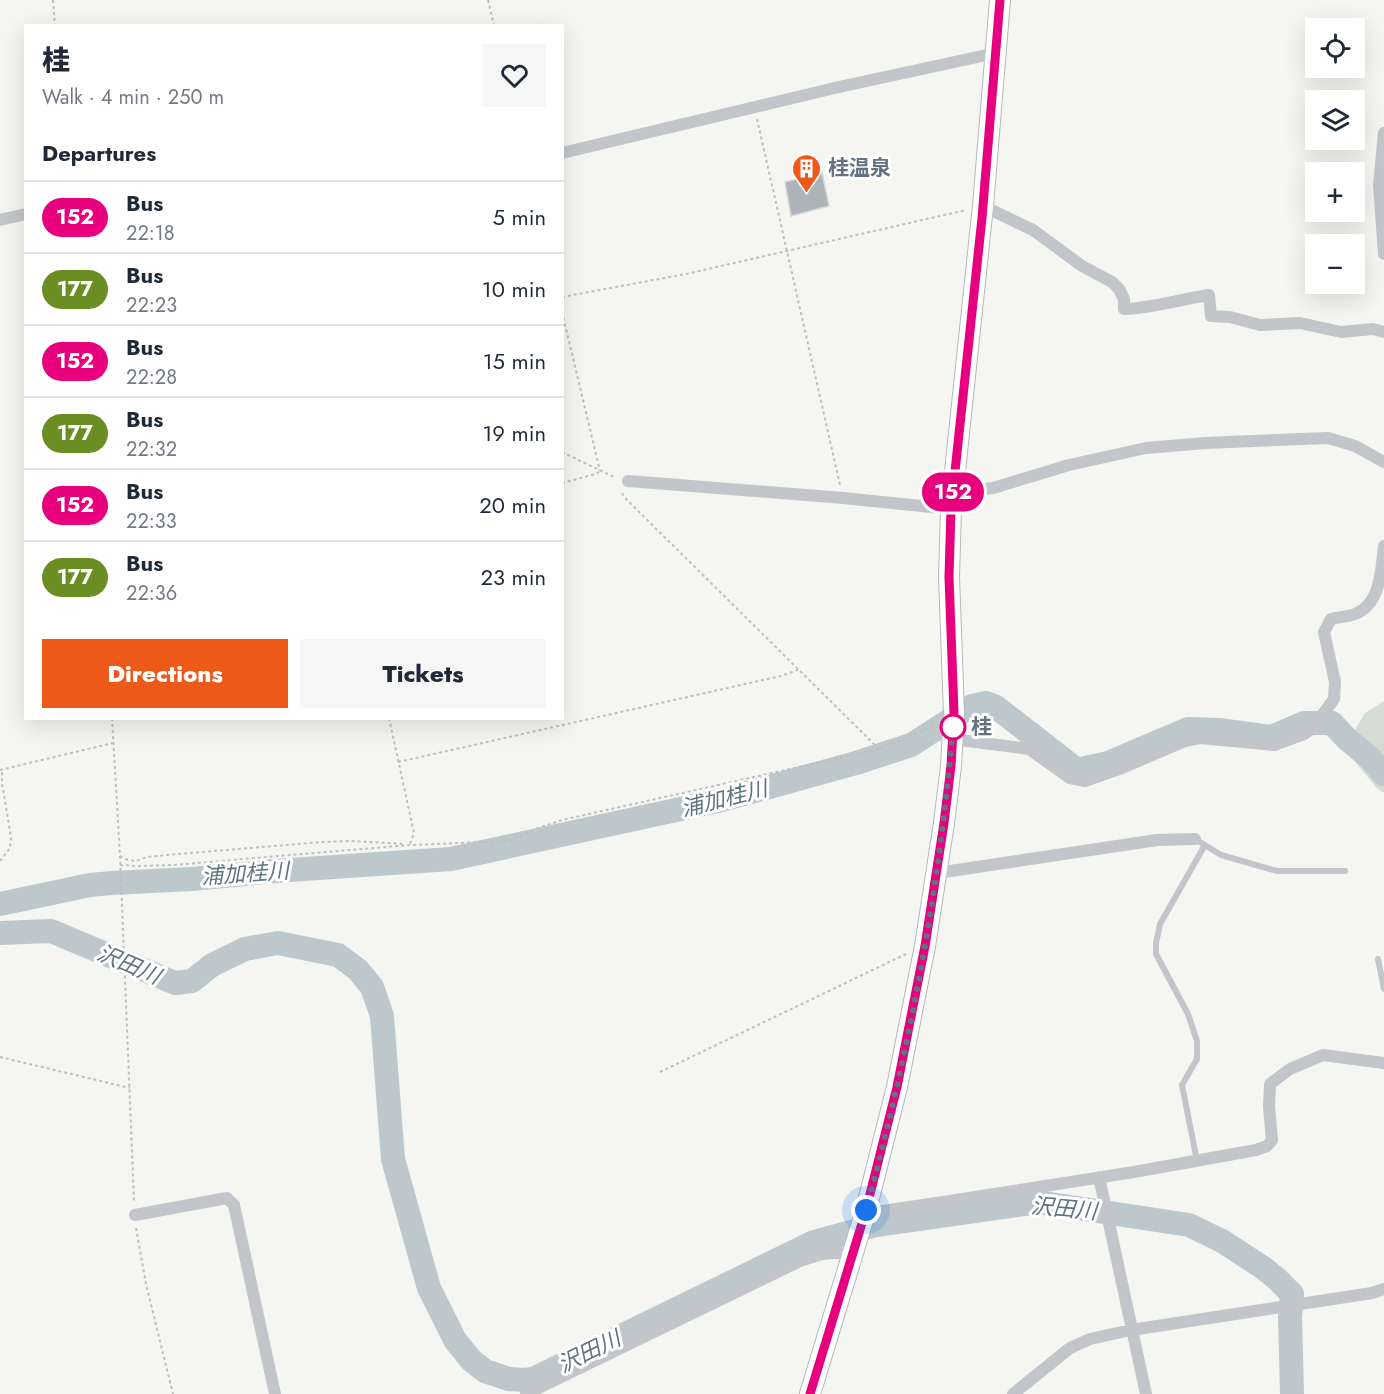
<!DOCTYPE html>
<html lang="en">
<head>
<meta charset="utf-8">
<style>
  :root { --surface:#fff; --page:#f6f6f7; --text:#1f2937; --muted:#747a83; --line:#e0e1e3; --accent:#ec5919 }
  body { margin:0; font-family:Jost,"Noto Sans JP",sans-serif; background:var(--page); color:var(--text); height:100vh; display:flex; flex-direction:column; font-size:22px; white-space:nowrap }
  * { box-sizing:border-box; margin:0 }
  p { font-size:20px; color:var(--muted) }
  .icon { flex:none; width:33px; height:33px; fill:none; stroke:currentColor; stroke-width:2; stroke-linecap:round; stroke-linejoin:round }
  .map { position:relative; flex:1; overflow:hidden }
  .side { position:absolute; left:24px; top:24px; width:540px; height:696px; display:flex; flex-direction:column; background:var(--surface); border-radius:0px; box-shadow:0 6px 24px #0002 }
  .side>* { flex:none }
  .badge { padding:0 12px; border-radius:20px; font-size:21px; line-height:39px }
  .tools { position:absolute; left:1305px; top:18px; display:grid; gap:12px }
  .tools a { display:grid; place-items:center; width:60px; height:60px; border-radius:0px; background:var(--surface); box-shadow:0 6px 24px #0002; font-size:30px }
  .you { position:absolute; width:30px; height:30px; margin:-15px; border:4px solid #fff; border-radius:50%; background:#1a73e8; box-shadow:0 0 0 9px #1a73e833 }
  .map>.badge { position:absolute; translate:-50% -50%; box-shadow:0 0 0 3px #fff }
  h2 { padding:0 18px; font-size:22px; line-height:54px }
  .round { display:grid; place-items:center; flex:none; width:63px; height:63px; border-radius:0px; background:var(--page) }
  .headline { display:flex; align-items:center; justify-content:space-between; height:102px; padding:0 18px }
  h1 { font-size:28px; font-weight:800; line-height:45px }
  .button { display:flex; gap:12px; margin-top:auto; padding:12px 18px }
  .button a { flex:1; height:69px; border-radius:0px; background:var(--accent); color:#fff; font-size:24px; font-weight:800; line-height:69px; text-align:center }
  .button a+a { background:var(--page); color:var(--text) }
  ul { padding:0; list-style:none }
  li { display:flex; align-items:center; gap:18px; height:72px; padding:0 18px; border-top:2px solid var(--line) }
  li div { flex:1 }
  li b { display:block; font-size:22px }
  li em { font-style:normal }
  li .badge { min-width:66px; font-weight:700; text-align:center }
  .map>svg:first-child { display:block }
</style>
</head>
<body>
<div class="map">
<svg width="1384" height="1394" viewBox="0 0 1384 1394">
  <rect width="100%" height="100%" fill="#f5f5f1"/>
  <path fill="#d5dcd1" d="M1384,701V793L1376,787L1352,758L1353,733L1365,713Z"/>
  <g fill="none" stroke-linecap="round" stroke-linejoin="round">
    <path stroke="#bdc8cd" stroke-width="24" d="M0,904L90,885L112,883L192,879L275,871L451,859L722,800L856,763L911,745L972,706L986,703L996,707L1077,770L1108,763L1188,729L1219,730L1271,737L1304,723H1332L1347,739L1370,758L1384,774
      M0,933L51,931L175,983L192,981L212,965L245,949L278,943L338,955L358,970L372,987L382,1016L393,1159L429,1288L455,1340L471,1360L485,1371L509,1379L524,1380L533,1379L814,1242L876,1225L1038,1202L1189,1225L1222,1241L1262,1267L1277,1279L1292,1294L1290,1317L1292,1394"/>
  </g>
  <path fill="#acb3b9" stroke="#d6d6d4" stroke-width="1.5" d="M822,173L829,206L791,216L785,182Z"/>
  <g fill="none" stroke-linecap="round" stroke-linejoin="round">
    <defs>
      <path id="primary" d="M810,1394L866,1210L897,1087L925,946L944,823L951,766L954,713L949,577L951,509L983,206L1000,0"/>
    </defs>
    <use href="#primary" stroke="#b5b9bd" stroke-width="22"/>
    <path stroke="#bebfc1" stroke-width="2" stroke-dasharray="3 3" stroke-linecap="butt" d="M53,0L55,26
      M488,0L494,26
      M757,119L840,485
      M562,297L686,274L966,210
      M562,312L600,471
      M562,452L616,478
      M562,483L596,474L600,471
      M622,493L626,499L879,749
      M112,718L120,856L134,1201
      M389,718L414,833L410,844
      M398,762L723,689L781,676L800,669
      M0,770L113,743
      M120,856L128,860L136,861L147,857L177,854L322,842L351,841L405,844
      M0,861L10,848L11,837L2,783V769
      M120,865L137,866L173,865L410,845L511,841L535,829L562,820L879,749L936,724
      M0,1057L130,1088
      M660,1072L906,954
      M136,1228L146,1284L173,1394"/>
    <path stroke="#c2c5c9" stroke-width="6" d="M1195,839L1221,855L1277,871H1345
      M1378,959L1384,989
      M1197,1161L1182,1085L1197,1059V1041L1188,1014L1156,954V943L1160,924L1205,845"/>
    <path stroke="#c2c5c9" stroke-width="12" d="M1384,133L1379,185L1384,254
      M562,153L839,87L996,53
      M983,206L1033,230L1082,266L1112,282L1119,289L1124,299V309C1152,308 1181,299 1209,295L1211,316L1230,317L1260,325L1300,323L1341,332L1373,329L1384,332
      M0,220L26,214
      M628,481L843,498L951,509
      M953,493L993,488L1069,465L1146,448L1205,443L1328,438L1355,446L1384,462
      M952,739L1029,749L1070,778L1085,781L1122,768L1185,741L1200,738L1274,745L1304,734L1313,728L1334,699L1335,682L1324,632L1331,619C1339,617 1347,617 1355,614C1381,604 1381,570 1384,546
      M937,873L1157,840L1195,839
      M1099,1177L1146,1394
      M866,1210L883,1211L943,1202L1134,1172L1256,1150L1267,1146L1272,1140L1269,1107L1270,1084L1290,1069L1323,1055L1384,1063
      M135,1215L227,1198L234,1205L275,1394
      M526,1394L798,1262C819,1254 829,1251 852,1254
      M1013,1394L1070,1348L1090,1339L1131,1330L1372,1293L1384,1289"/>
    <use href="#primary" stroke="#fff" stroke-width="20"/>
  </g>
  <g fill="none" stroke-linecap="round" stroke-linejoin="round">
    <defs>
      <path id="line" d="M810,1394L866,1210L897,1087L925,946L944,823L951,766L954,713L949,577L951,509L982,218L1000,0"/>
    </defs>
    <use href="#line" stroke="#fff" stroke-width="14"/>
    <use href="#line" stroke="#e6007e" stroke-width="9"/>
    <path stroke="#627283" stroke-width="6" stroke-dasharray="0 10.8" d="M866,1210C909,1053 940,886 953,727"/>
  </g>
  <defs>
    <symbol id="building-pin" viewBox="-11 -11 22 30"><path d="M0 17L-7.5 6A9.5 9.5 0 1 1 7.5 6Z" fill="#ec5919" stroke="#fff"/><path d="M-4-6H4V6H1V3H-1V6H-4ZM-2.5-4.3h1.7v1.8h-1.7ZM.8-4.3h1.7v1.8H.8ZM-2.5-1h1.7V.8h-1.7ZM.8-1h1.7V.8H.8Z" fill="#fff"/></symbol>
  </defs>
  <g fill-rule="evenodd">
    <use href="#building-pin" x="790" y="152" width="33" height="45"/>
  </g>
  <circle fill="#fff" stroke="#e6007e" stroke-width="3" cx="953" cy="727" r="12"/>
  <g text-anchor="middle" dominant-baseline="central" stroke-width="6" stroke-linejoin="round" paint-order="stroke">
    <g font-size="21" font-weight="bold" fill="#627283" stroke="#fff" text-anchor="start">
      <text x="828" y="168">桂温泉</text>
    </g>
    <g font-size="21" font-weight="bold" fill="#627283" stroke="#fff" text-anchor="start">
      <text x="971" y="727">桂</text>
    </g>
    <g font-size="22" font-style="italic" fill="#5e7581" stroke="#fff">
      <text transform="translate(724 798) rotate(-14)">浦加桂川</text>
      <text transform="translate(245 873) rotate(-4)">浦加桂川</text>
      <text transform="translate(129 964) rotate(23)">沢田川</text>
      <text transform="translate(1064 1208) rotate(5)">沢田川</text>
      <text transform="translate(589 1351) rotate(-26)">沢田川</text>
    </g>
  </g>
</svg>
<div class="tools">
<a><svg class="icon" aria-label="locate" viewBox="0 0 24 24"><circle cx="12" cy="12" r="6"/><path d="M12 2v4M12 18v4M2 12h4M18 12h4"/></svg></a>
<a><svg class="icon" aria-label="layers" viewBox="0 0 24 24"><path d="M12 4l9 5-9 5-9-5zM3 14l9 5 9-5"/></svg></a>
<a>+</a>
<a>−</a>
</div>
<div class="you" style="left:866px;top:1210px"></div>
<b class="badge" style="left:953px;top:492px;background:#e6007e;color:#fff">152</b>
<section class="side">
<div class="headline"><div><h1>桂</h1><p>Walk · 4 min · 250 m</p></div><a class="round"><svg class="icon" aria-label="heart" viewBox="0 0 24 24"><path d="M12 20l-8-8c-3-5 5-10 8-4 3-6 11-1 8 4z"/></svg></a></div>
<h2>Departures</h2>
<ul>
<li><span class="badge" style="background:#e6007e;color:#fff">152</span><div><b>Bus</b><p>22:18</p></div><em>5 min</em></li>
<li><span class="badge" style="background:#6b8e23;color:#fff">177</span><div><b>Bus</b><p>22:23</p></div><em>10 min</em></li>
<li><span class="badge" style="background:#e6007e;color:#fff">152</span><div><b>Bus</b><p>22:28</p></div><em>15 min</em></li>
<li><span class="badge" style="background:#6b8e23;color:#fff">177</span><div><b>Bus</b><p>22:32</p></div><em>19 min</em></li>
<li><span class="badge" style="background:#e6007e;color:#fff">152</span><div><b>Bus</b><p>22:33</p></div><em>20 min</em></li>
<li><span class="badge" style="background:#6b8e23;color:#fff">177</span><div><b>Bus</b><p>22:36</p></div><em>23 min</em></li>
</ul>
<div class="button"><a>Directions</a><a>Tickets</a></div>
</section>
</div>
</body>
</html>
